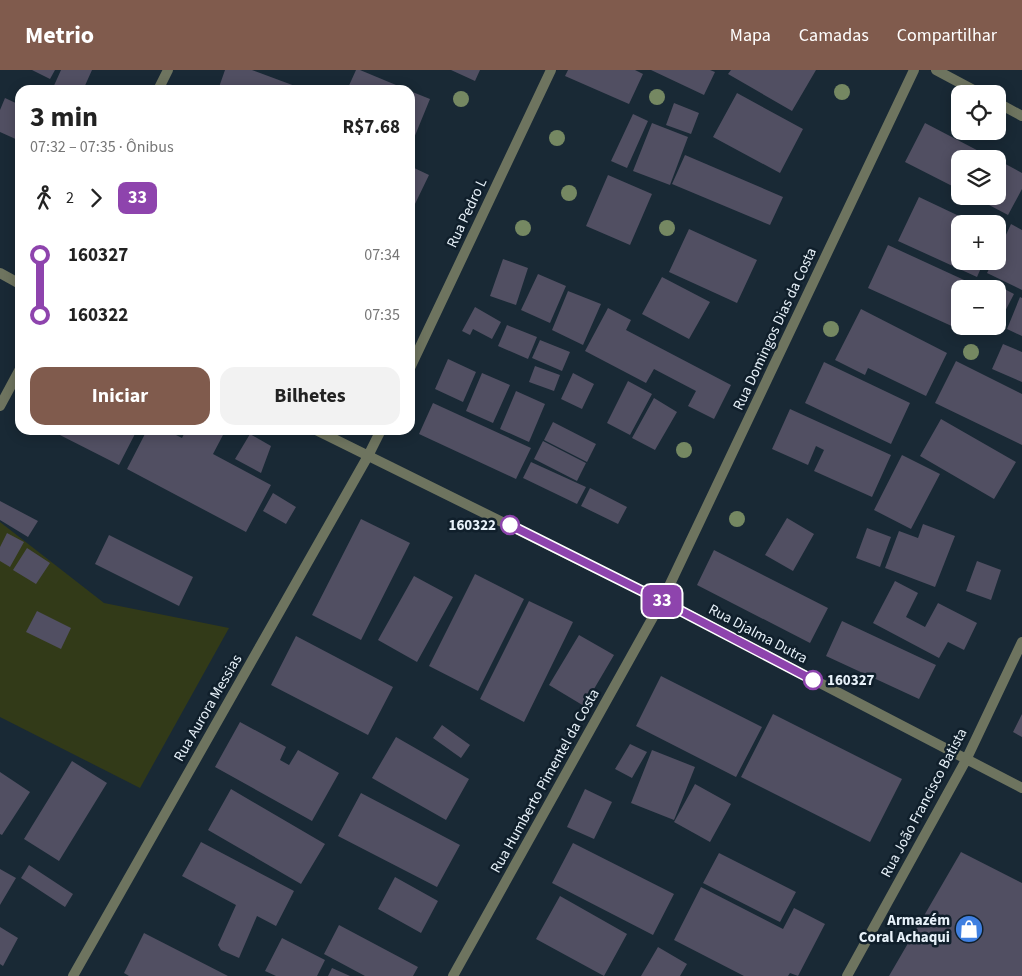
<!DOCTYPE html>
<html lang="pt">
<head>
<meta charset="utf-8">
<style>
  :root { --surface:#fff; --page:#f2f2f2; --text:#222; --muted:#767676; --accent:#805b4d }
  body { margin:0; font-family:"Source Sans 3",sans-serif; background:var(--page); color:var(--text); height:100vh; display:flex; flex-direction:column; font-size:19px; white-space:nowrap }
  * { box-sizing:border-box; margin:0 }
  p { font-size:16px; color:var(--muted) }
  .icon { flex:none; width:28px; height:28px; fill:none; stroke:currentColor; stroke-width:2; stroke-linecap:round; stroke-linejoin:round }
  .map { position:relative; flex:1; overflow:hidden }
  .sheet { position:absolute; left:15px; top:15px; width:400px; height:350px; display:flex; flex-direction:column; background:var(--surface); border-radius:15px; box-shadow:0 2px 12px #0003 }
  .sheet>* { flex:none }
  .badge { padding:0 10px; border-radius:8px; font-size:18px; line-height:32px }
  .fabs { position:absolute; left:951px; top:15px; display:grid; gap:10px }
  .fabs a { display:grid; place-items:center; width:55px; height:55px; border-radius:10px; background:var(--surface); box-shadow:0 2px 12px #0003; font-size:25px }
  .map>.badge { position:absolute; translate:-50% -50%; box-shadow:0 0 0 2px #fff }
  .legs { display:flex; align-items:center; gap:8px; height:55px; padding:0 15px; font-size:16px }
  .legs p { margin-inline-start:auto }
  .headline { display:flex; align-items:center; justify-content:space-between; height:85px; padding:0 15px }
  h1 { font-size:28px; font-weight:700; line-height:38px }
  .action { display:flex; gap:10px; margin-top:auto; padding:10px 15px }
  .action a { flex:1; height:58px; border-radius:15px; background:var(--accent); color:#fff; font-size:20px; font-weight:700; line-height:58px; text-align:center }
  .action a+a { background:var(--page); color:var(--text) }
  ul { padding:0 15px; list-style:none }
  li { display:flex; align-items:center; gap:18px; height:60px; font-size:19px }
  li i { display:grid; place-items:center; width:8px; height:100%; margin:0 6px; background:currentColor }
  li i::after { content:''; width:12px; height:12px; margin:-6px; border:4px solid; border-radius:50%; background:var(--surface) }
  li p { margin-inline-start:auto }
  li:first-child i { background:linear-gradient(#0000 50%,currentColor 0) }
  li:last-child i { background:linear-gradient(currentColor 50%,#0000 0) }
  header { display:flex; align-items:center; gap:30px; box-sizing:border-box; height:70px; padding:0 25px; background:var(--accent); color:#fff }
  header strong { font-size:24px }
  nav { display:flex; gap:28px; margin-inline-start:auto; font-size:18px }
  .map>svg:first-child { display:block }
</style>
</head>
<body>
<header>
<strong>Metrio</strong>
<nav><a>Mapa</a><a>Camadas</a><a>Compartilhar</a></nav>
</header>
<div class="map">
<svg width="1022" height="906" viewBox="0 0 1022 906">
  <rect width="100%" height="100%" fill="#192935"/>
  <path fill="#323a18" d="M0,452L104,533L229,558L140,718L0,647Z"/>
  <path fill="#514f62" d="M32,0H55L50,9Z
    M61,0H92L83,20H52Z
    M225,0H252L295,16L293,20H218Z
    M356,0H360L408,20H347Z
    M451,0H480L475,11Z
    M568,0H635L643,4L629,34L565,6Z
    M651,0H710L715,2L704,25Z
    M731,0H816L792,41L728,4Z
    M410,21L430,29L414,68L410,67Z
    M737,23L803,59L780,103L713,67Z
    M5,28L20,35V71L0,62V40Z
    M674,33L699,43L691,64L666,55Z
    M633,44L648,51L627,98L611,91Z
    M652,53L688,67L670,115L633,101Z
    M925,53L994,89H960V120L905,92Z
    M685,85L783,127L770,155L672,114Z
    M998,90L1022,103V119L1008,145L972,126H998Z
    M410,96L429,105L414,136L410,134Z
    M608,105L652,124L630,175L586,156Z
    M919,127L976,154H960V191H984L977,207L898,171Z
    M1011,154L1022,160V220L987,203L993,191H998V182Z
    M689,159L757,190L737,233L669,202Z
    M888,175L975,215L974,219H960V249L956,258L868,218Z
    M503,189L528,198L516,235L490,226Z
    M538,204L566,216L550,253L521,240Z
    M662,207L710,232L689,269L642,244Z
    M989,211L1014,224L998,255V219H985Z
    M568,221L601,234L583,275L552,260Z
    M1020,227L1022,228V266L1007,259Z
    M475,237L501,252L492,269L473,259L470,265L462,261Z
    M608,238L631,250L626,260L731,315L714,349L688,336L696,321L654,299L646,313L585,281Z
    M861,239L947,283L926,326L868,298L865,305L835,290Z
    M507,255L537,267L528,289L498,276Z
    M540,270L570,282L562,301L532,288Z
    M1003,274L1022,282V312L992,299Z
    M448,289L476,302L463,332L435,319Z
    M956,291L1022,324V375L935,333Z
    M824,292L910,333L891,374L805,333Z
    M535,296L560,305L554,321L529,312Z
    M482,303L510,315L493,353L466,341Z
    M573,303L594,314L582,339L561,329Z
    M628,311L652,324L630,365L607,353Z
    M516,321L545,334L529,372L500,359Z
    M654,328L677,342L655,380L632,368Z
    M433,333L531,378L516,409L419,364Z
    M790,339L891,385L872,427L814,401L824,380L816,376L808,395L772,379Z
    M941,349L1016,392L994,429L920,386Z
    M553,352L596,374L587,392L544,370Z
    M50,360H137L119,395Z
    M147,360H166L182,368L186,360H215L223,365L213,384L271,415L246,462L127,399Z
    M250,364L271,376L261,403L235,389Z
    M543,371L586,393L577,411L534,389Z
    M902,385L940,404L911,459L874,440Z
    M531,392L586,417L577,434L523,408Z
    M590,418L627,437L618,454L581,436Z
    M273,423L296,437L286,454L263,441Z
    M0,431L38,451L28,467L0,450Z
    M787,448L814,464L793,501L765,485Z
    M361,449L410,473L361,570L312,545Z
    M923,454L955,466L935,517L885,498L899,461L918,468Z
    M867,458L891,467L880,497L856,488Z
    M7,463L24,472L10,497L0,491V477Z
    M109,465L193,507L179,536L95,494Z
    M27,478L50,493L36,514L13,500Z
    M714,480L828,538L810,573L697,515Z
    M977,491L1001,500L991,530L966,521Z
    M475,504L524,529L478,621L429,596Z
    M414,506L453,527L417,592L378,570Z
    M895,511L918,523L906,547L925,557L938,533L977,553L964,580L948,572L939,588L873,553Z
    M529,531L573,552L524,652L480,629Z
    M37,541L71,558L61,579L26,562Z
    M842,551L936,595L919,629L826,586Z
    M579,565L614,585L584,636L549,615Z
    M296,566L393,617L368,665L271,615Z
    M661,606L762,657L736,707L636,656Z
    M773,644L902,709L870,772L741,707Z
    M1022,644V667L1013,662Z
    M240,652L286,677L280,690L289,695L298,680L339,703L312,751L215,697Z
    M442,655L470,675L461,688L433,668Z
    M396,667L469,709L446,750L372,708Z
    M630,674L647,682L632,708L615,699Z
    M652,680L695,697L674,750L631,733Z
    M72,691L107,713L59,791L24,769Z
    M0,702L30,722L2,765L0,764Z
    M695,714L731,734L710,772L674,752Z
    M231,719L325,774L301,814L208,760Z
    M585,719L612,732L594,769L567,757Z
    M361,723L460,775L437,817L338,766Z
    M201,772L294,821L276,856L257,846L239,888L221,880L218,875L236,835L182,806Z
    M573,773L674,824L653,865L552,813Z
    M961,782L1022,813V906H889Z
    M719,783L796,822L780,852L703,813Z
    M29,795L73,824L65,837L21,808Z
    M0,799L16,808L0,835Z
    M395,807L438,831L421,863L378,839Z
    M701,817L783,859L794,838L825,854L798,906L790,903L788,906H744L674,870Z
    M560,826L627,864L604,906L536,869Z
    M339,855L418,897L413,906H365L324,884Z
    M0,857L18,868L3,896L0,894Z
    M144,863L228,906H129L124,903Z
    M282,868L325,890L317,906H276L265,901Z
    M658,877L687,894L680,906H641Z
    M332,898L350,906H328Z"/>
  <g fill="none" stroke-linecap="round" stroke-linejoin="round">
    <path stroke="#6e745f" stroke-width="10" d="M936,0L981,24
      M158,20L168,0
      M998,33L1022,46
      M0,203L20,214
      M410,298L551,0
      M0,336L20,299
      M316,360L662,531L1022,718
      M73,906L368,386L381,360
      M453,906L662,531L914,0
      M847,906L966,690L1022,572"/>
  </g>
  <g fill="#758862">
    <circle cx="842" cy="22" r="8"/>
    <circle cx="657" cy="27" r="8"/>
    <circle cx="461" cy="29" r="8"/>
    <circle cx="557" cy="68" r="8"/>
    <circle cx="569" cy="123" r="8"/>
    <circle cx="523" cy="158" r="8"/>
    <circle cx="667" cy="158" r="8"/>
    <circle cx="831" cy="259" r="8"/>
    <circle cx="971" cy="282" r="8"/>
    <circle cx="684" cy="380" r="8"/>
    <circle cx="737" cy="449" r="8"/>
  </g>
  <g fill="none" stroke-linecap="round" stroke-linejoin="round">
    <defs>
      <path id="line-1" d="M510,455L662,531L813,610"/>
    </defs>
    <use href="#line-1" stroke="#fff" stroke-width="11"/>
    <use href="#line-1" stroke="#8e44ad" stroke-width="8"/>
  </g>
  <defs>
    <symbol id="shop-disc" viewBox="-11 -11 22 22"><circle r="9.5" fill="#3f7fe0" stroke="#101f2b"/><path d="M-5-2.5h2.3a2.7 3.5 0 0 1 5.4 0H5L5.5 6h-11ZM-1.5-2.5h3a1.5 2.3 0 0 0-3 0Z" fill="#fff"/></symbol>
  </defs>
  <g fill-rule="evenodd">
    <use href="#shop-disc" x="953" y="843" width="32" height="32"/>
  </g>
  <g fill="#fff" stroke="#8e44ad" stroke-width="2.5">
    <circle cx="510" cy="455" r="9"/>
    <circle cx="813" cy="610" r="9"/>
  </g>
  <g text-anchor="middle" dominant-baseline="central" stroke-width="5" stroke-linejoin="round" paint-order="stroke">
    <g font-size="15" fill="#e7f1f9" stroke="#101f2b">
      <text transform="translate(467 143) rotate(-65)">Rua Pedro L</text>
      <text transform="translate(775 259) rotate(-65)">Rua Domingos Dias da Costa</text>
      <text transform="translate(758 564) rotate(28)">Rua Djalma Dutra</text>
      <text transform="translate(208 638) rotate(-60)">Rua Aurora Messias</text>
      <text transform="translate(545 711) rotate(-61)">Rua Humberto Pimentel da Costa</text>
      <text transform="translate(924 733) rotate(-62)">Rua João Francisco Batista</text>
    </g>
    <g font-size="15" font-weight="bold" fill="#e7f1f9" stroke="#101f2b" text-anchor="end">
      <text x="496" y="455">160322</text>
      <text x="827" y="610" text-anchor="start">160327</text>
    </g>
    <g font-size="15" font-weight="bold" fill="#e7f1f9" stroke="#101f2b" text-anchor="end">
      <text x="950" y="850">Armazém<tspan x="950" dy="17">Coral Achaqui</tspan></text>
    </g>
  </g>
</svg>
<div class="fabs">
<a><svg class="icon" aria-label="locate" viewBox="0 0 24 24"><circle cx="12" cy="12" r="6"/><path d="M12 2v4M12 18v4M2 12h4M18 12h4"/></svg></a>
<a><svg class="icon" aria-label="layers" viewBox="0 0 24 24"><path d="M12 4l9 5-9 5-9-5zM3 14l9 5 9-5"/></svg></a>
<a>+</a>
<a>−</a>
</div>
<b class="badge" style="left:662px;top:531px;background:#8e44ad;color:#fff">33</b>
<section class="sheet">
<div class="headline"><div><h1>3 min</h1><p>07:32 – 07:35 · Ônibus</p></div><b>R$7.68</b></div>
<div class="legs"><svg class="icon" aria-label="walk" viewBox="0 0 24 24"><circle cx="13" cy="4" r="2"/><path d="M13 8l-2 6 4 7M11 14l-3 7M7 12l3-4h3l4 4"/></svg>2<svg class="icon" aria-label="forward" viewBox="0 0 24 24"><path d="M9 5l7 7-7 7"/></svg><b class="badge" style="background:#8e44ad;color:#fff">33</b></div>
<ul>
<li><i style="color:#8e44ad"></i><b>160327</b><p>07:34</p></li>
<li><i style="color:#8e44ad"></i><b>160322</b><p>07:35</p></li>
</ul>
<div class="action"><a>Iniciar</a><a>Bilhetes</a></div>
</section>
</div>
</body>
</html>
